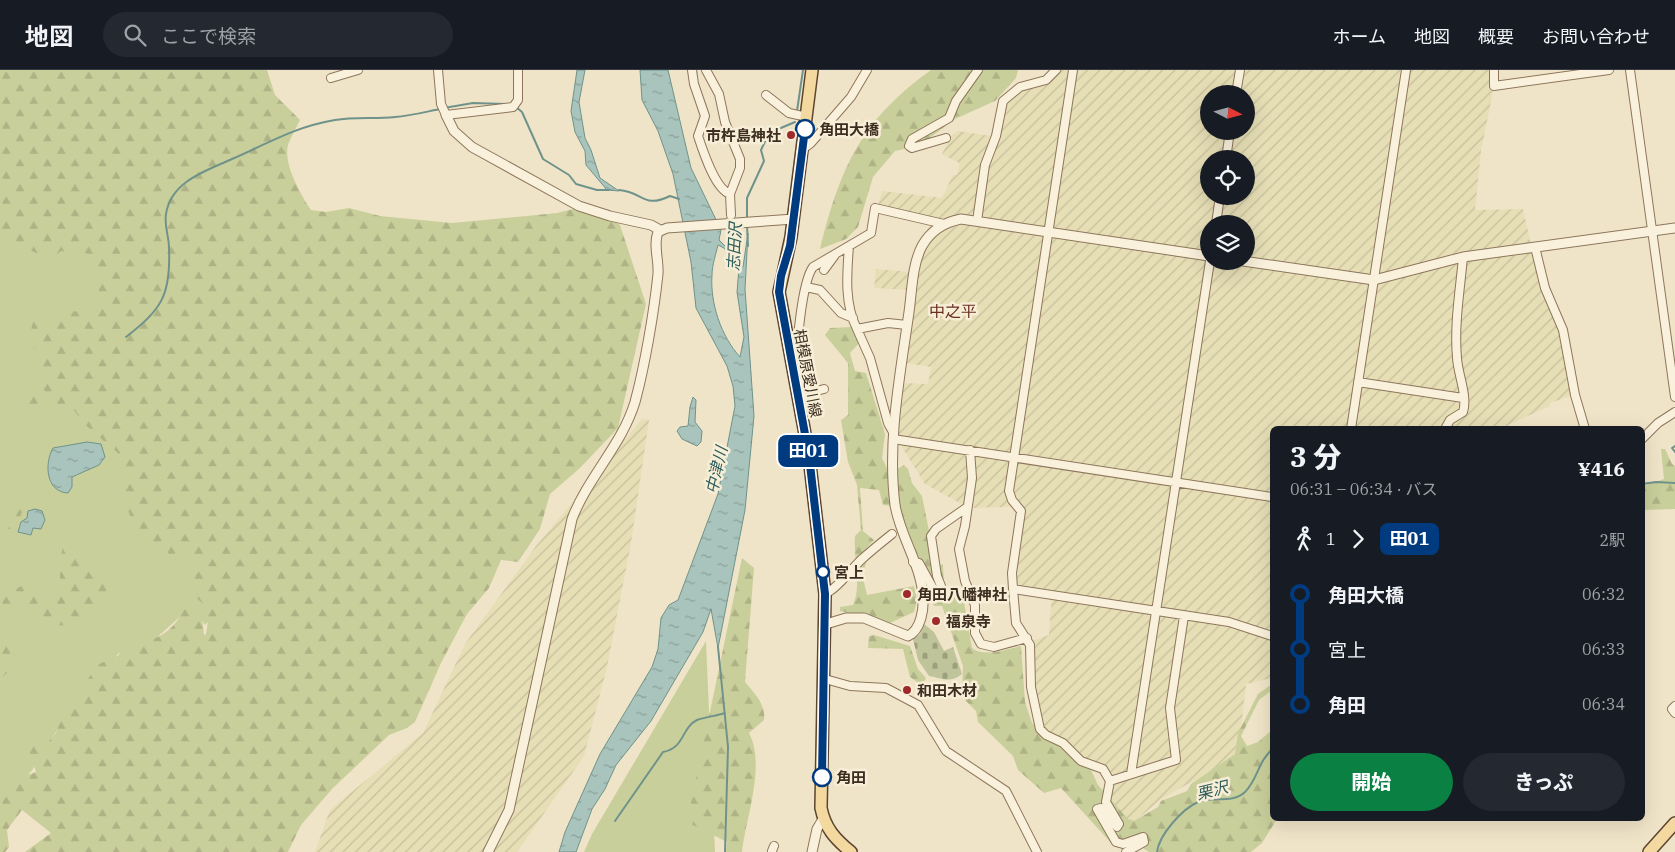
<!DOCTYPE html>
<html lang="ja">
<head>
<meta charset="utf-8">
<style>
  :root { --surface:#171b24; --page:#242831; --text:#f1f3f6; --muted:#9ea1a6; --line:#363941; --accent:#0b8043 }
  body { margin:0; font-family:"IBM Plex Serif","Noto Sans JP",serif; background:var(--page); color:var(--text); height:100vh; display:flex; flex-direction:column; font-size:19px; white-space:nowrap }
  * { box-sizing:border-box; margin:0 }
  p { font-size:16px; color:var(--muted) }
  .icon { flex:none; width:28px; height:28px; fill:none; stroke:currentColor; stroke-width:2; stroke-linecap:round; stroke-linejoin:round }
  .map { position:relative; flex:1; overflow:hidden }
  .panel { position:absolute; left:1270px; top:356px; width:375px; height:395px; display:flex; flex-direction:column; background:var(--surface); border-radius:8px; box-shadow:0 5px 20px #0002 }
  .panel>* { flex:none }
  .badge { padding:0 10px; border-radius:8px; font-size:18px; line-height:32px }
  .needle { width:32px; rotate:96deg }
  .controls { position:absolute; left:1200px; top:15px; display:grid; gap:10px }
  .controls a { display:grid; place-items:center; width:55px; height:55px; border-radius:50%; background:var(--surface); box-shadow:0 5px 20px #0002; font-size:25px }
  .map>.badge { position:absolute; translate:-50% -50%; box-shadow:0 0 0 2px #fff }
  .legs { display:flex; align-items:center; gap:8px; height:55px; padding:0 20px; font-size:16px }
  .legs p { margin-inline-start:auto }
  .head { display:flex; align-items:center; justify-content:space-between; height:85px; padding:0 20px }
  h1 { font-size:28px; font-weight:800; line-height:38px }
  .button { display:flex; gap:10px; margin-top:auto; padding:10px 20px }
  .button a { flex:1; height:58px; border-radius:30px; background:var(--accent); color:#fff; font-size:20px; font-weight:800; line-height:58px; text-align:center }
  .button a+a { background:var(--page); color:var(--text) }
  ul { padding:0 20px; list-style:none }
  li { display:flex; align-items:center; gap:18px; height:55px; font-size:19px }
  li i { display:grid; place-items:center; width:8px; height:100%; margin:0 6px; background:currentColor }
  li i::after { content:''; width:12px; height:12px; margin:-6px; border:4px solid; border-radius:50%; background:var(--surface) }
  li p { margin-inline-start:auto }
  li:first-child i { background:linear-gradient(#0000 50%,currentColor 0) }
  li:last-child i { background:linear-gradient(currentColor 50%,#0000 0) }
  header { display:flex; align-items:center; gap:30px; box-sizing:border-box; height:70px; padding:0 25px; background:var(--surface); border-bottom:1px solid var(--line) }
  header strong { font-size:24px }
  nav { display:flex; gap:28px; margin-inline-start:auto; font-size:18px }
  .search { width:350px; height:45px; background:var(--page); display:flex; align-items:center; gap:12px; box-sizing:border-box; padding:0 18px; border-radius:28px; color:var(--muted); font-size:19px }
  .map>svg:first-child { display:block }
</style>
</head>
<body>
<header>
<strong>地図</strong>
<div class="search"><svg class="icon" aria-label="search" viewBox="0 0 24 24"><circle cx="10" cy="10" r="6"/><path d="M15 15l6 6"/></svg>ここで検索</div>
<nav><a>ホーム</a><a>地図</a><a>概要</a><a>お問い合わせ</a></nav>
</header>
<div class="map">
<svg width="1675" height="782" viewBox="0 0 1675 782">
  <defs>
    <pattern id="farmland-furrows" width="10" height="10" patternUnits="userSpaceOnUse" patternTransform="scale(1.25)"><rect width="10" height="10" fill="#e6deb5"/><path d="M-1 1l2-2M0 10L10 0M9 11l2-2" fill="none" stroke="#c6bf9b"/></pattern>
    <pattern id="forest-firs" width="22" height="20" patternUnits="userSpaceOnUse" patternTransform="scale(1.25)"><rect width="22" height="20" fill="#c9cf9b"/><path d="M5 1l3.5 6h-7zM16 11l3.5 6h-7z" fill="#aeb285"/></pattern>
    <pattern id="cemetery-stones" width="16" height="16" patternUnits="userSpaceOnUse" patternTransform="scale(1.25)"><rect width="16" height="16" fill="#bfc49a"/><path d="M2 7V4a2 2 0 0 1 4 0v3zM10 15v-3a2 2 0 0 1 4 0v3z" fill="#9ca07d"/></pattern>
    <pattern id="water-ripples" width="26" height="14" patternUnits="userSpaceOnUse" patternTransform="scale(1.25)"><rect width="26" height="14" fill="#a9c4bc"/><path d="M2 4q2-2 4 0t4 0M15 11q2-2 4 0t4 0" fill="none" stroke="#8ba098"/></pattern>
  </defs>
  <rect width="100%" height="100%" fill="#f0e4c8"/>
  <path fill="url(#farmland-furrows)" fill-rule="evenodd" d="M1057,0H1493V21L1481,81L1475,140L1523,139L1531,174L1562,260L1573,325L1550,333V336L1508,355V359H1272V608L1246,614L1238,686L1213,702L1186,715L1160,730L1130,755L1108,731L1109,708L1042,658L1033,619L1032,571L1049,565L1052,522L1020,517L1016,514L1015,503L1024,439L1016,431L1008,437L969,438L925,414L900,374L897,364L903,313L928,314L931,297L905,293L917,220L874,218L876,199L919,203L923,183L941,152L878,135L882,121L942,128L953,105H957L959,96V93L942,84L951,66L958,61L997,67L1004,31L1014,21L1046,11ZM1209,24H1246V61H1209ZM1209,89H1246V126H1209ZM1209,154H1246V191H1209Z
    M642,349L649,350L631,473L607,597L584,686L517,782H315L330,740L423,663L465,574L536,476Z"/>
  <path fill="#c9cf9b" d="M0,156L99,182L127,382L221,538L205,555L194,537L183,544L153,571L119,583L80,623L33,699L0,740Z
    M706,571L715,782H584L592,764Z"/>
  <path fill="url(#forest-firs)" d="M0,0H267L275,25L300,50C296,58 291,67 288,75C283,94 301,125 311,140L326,142L349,138L380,146L452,153L557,143L581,137L613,150L620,155L646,234L618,358L580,398L550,424L540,459L518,492L501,490L489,518L467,544L441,593L415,652L407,658L389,665L332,719L301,755L288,782H25L51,763L22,740L7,760L9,777L5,782H0V734L22,707L36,702L29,680L31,676L44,677L56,663L62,646L69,639L97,595L119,585L121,580C152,570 173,567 186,534L196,535L202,546L204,565L206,564C210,541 209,537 190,523L189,507L192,504L191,491L178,483L170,485L163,477L148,476C144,465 142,467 137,460C124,440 122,412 126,390L83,353L75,341L59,338L39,314L41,285L28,271L33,252L58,247L66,242L94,240L99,232L98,195L86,183L81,185L61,181L53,188H48L0,167Z
    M931,0H1018L1016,8L995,31L955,49L919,76L895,81L873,107L858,157L846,169L820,179C840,98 861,50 931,0Z
    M852,257L859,273L850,283L855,301L866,303L885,364L882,388L887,398H899L904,395L908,399L912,413L922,426L936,496L943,494L944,523L949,527L957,521L963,526L972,578C984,588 1007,579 1021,576L1025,632L1032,653L1082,696L1091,700L1098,715L1128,749L1134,751L1158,737L1161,731L1187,721L1191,714L1235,684L1238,663L1258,624L1272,614V620L1259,630L1241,666L1247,676L1258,672L1272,660V749H1277L1262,773L1251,782H1149L1133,772L1112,774L1061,718L1044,723L1018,700L1013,686L978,652L976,641L962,627L963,596L942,536H934C920,504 906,471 899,437L883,435L879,420L860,418L863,461L874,470L861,484L867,491L862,504L867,525L914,516L917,530L914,542L890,553L840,541V537L853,535C862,515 853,488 855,466L861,460L857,415L848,392L841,350L848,345V293L825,265L830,258Z
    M27,320L36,327L46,341L39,348L29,347L21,327Z
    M1661,379H1665L1672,394L1675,396V439L1643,440V416L1664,409Z
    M10,426L17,428L22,442L13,466L21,488L14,490L4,465L13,451Z
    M66,473L97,512L106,509L116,511L117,515L106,518L111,536L96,540L81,556L51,555L40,543L21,537L0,557V526L28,513L47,525L60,523V493L63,475Z
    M742,488L754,498L745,612C754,623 766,634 764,650L749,663C766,695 746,747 742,782H726L727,772L687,752Z
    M874,565L910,576L918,599L926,608L924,612H917L910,607L903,579L868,578L869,566Z
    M9,572L17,592L0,610V581Z"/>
  <path fill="url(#cemetery-stones)" d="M924,554L934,562L944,581L953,577L962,604C949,614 942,608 929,606L918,590L913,569L920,564Z"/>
  <path fill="url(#water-ripples)" stroke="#6f938a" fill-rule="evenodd" d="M577,0H585L579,32L585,68L591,80L600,108L619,121L607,120L586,95L585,81L575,62L571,41Z
    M640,0H668L691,98L721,160L719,170L732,183L743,197L748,163L745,219L754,346L745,440L718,578L711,539L703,562L651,651L616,695L605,719L592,739L576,782H559L565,762L600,684L652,597L658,579L661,548L669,535L678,530L718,424L735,336L733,316L727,296L696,238L691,192L673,104L658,61L642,30ZM718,175L724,178L739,198L737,222L744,267L740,287C721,266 710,233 712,205C712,195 716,184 718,175Z
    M693,327L696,330L695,352L702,361L701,372L697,376L682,369L677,361L680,357L688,356L690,337Z
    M87,372L101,374L105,387L99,395L72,407V417L68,423C46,422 44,394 53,378Z
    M35,439L42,441L45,450L41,459L33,458L31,465L18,462L21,452L27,448L28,441Z"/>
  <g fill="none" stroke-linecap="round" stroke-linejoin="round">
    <path stroke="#6f938a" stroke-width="2" d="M516,37L522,42L543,89L569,105L576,114L597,120H609
      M444,38L473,33L506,34
      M797,41L803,0
      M619,120C644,122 643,139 670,126L679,129
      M747,148V128L764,91L761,80L769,63L795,52
      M747,155L748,176
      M126,267C162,239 171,225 169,178C169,166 164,156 166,144C171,111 206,101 232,89C269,73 294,57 335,50C355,47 375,49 395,47C410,46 425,42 440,39
      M1675,376L1672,378L1675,382
      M1642,414L1656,412L1675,413
      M718,577L728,677L725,782
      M615,751L663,682C685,678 681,658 697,650C705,647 716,646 725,643
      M1157,782C1159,765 1182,739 1198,732C1212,726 1233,734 1245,722C1258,709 1258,691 1272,680"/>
    <defs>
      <path id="minor" d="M438,0L441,34L446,45L513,37L518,30V0
        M692,0L694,14L705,46L698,66C703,81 715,119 730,124
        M706,0L719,24L725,52L740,89V98L730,124L731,145
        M1073,0L1009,421L1012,430L1021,441L1012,503L1013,519L1229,552L1272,566
        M1494,0V16L1609,0
        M1630,0L1675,327
        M331,8L358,0
        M1236,24L1240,0
        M766,25L789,43L807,47
        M946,68L912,78L909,76L912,69L949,48L956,31L978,0
        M803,79L811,73L851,27L867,0
        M1226,89L1230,61
        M977,151L985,95L996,66L1003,31L1020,17L1046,10L1056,0
        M1216,154L1220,126
        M849,176C847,203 844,234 857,259L888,253L907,255
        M1535,177L1545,218L1563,260L1575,325L1585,359
        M824,200L835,185
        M806,217L820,220L841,243L853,248
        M857,259L870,288L888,353L893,362
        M798,300C795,281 802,212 813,197L871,163L875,138L944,154
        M1358,312L1463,328
        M805,324L824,319
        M804,337L805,294
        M1351,359L1406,0
        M1445,359L1450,350L1463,342C1468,326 1458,305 1457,288C1454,254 1460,221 1463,187
        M893,369L1272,427
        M1642,369L1658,353L1675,342
        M970,380L972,408L965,456L959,479L965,511L975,535V563L981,574L994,577L1027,568
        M913,492L919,493L935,522H938L941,516L937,506L931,466L936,459L966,438
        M1013,519L1016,553L1030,575L1031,617L1040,659L1046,665L1063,673L1081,691L1103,699L1110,711
        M825,524C838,518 851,499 862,489C872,480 882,472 892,464
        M825,609L850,616L886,618L918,635L946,681L1006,721L1037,782
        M1675,636L1672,639L1675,643
        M1131,704L1210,191
        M772,781L774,776
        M1126,782L1144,772L1143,767L1123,774L1116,772L1097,739L1101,738L1117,757L1119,754L1106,732L1110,711L1176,690L1170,638L1184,546"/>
      <path id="tertiary" d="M446,45L454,61L472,77L579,136L610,146L651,155L660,160
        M1243,191L1374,210L1463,187L1675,158
        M826,554L846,548H864L908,566C921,560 924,539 923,526C921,495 900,466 895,435C887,371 900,306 909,242C912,221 912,195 922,176C931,160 945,152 961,149L1209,186
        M488,782L509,740L572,449C588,407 622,375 635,332C645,295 654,242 658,204C659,190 653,175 658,162L667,158L794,149
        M812,782L817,759L823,749"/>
      <path id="primary" d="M812,0L791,167L779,222L809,386L825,524L821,738C825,758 835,769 851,782
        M1649,782L1675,753"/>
    </defs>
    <use href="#minor" stroke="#8d765c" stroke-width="10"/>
    <use href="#tertiary" stroke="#8d765c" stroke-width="11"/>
    <use href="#primary" stroke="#5b4430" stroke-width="14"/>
    <use href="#minor" stroke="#faf1dc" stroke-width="8"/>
    <use href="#tertiary" stroke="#faf1dc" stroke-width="9"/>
    <use href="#primary" stroke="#f3d9a0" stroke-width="11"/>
  </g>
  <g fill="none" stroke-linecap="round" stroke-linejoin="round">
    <defs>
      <path id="line-1" d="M805,59L790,176L781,206L779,222L809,386L825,524L822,707"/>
    </defs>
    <use href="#line-1" stroke="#fff" stroke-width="11"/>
    <use href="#line-1" stroke="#003b80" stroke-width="8"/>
  </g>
  <g fill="#fff" stroke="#003b80" stroke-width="2.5">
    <circle cx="805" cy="59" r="9"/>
    <circle cx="823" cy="502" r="6"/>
    <circle cx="822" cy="707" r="9"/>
  </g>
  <g fill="#9e2a2b" stroke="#f7eed8" stroke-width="2">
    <circle cx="791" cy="65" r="5"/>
    <circle cx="907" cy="524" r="5"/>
    <circle cx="936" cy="551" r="5"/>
    <circle cx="907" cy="620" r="5"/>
  </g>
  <g text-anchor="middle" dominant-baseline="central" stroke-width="5" stroke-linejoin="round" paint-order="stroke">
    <g font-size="15" font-weight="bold" fill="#3d2e20" stroke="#f7eed8" text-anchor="start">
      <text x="819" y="59">角田大橋</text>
      <text x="834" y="502">宮上</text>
      <text x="836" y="707">角田</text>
    </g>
    <g font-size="15" font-weight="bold" fill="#3d2e20" stroke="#f7eed8" text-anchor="start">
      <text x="781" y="65" text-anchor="end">市杵島神社</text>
      <text x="917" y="524">角田八幡神社</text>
      <text x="946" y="551">福泉寺</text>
      <text x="917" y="620">和田木材</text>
    </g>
    <g font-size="15" fill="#3d2e20" stroke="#f7eed8">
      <text transform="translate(808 303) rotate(79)">相模原愛川線</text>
    </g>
    <g font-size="16" font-style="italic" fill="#2f5d5a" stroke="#f7eed8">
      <text transform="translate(734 177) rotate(-87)">志田沢</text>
      <text transform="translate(716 400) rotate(-77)">中津川</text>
      <text transform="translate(1212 720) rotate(-14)">栗沢</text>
    </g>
    <g font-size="16" fill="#6b2e1e" stroke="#f7eed8">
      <text x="953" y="241">中之平</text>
    </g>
  </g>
</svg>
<div class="controls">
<a><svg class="needle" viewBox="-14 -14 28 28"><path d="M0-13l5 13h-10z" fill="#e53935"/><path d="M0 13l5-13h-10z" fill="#9ea1a6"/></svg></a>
<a><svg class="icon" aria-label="locate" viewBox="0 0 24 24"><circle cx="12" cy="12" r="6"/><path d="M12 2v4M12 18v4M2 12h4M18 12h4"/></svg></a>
<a><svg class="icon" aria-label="layers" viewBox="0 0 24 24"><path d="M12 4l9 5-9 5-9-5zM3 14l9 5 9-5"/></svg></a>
</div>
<b class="badge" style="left:808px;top:381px;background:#003b80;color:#fff">田01</b>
<section class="panel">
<div class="head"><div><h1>3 分</h1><p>06:31 – 06:34 · バス</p></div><b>¥416</b></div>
<div class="legs"><svg class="icon" aria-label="walk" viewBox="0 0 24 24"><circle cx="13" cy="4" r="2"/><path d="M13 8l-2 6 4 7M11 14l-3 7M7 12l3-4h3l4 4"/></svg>1<svg class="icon" aria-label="forward" viewBox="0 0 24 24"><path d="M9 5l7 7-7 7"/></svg><b class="badge" style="background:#003b80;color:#fff">田01</b><p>2駅</p></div>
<ul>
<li><i style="color:#003b80"></i><b>角田大橋</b><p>06:32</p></li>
<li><i style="color:#003b80"></i><span>宮上</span><p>06:33</p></li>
<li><i style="color:#003b80"></i><b>角田</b><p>06:34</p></li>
</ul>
<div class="button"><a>開始</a><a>きっぷ</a></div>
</section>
</div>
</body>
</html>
